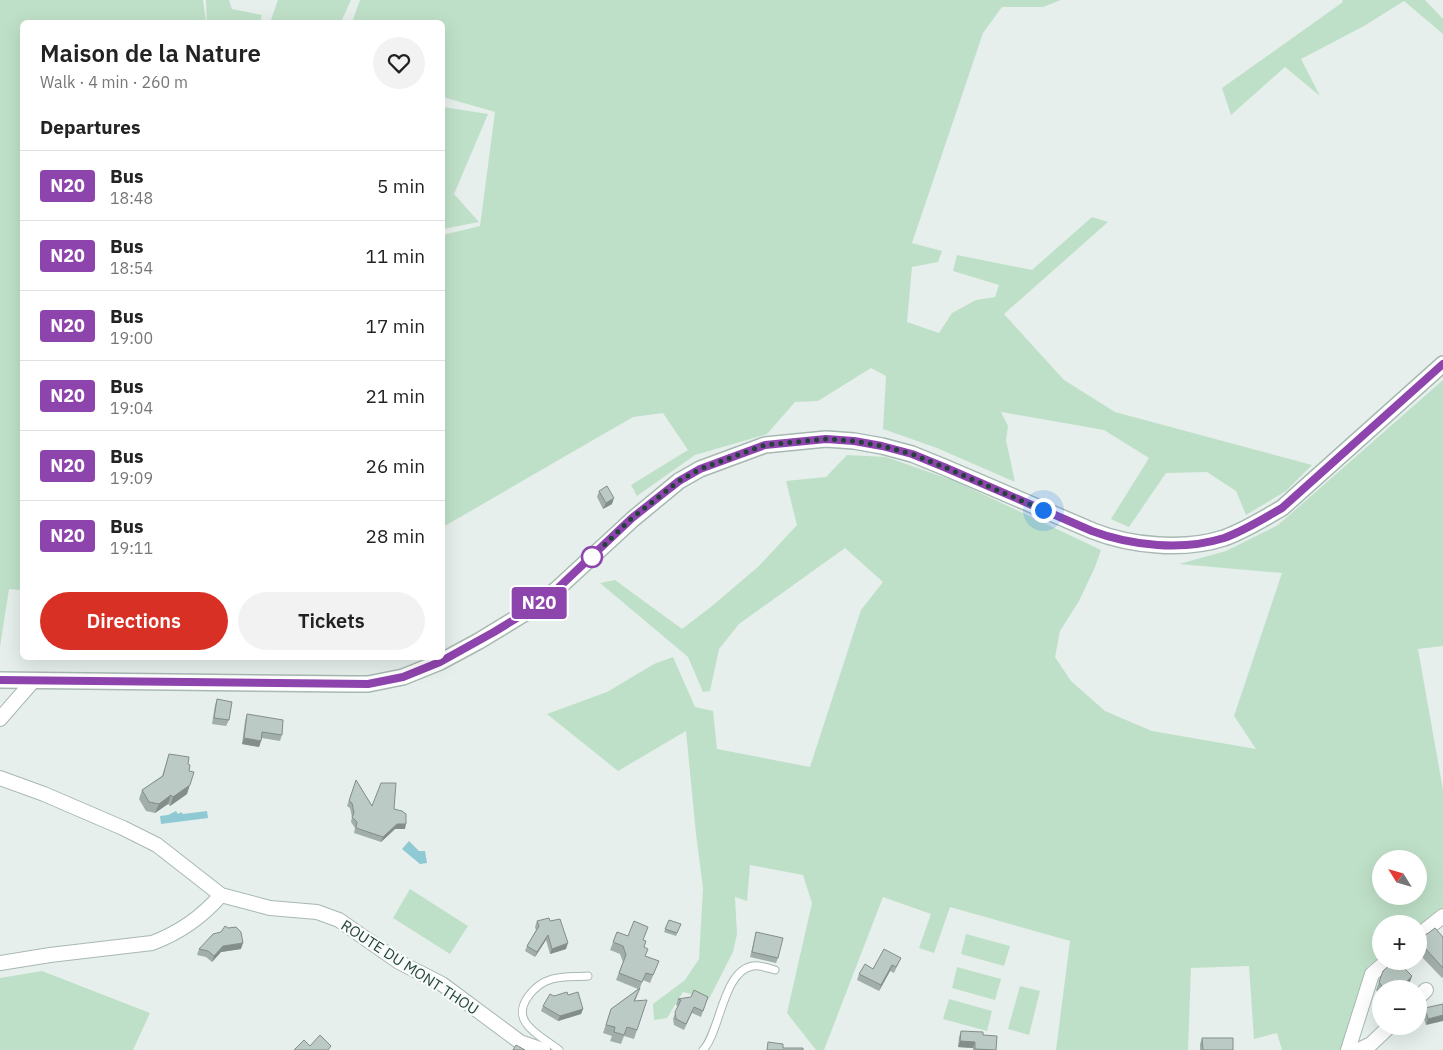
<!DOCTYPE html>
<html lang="en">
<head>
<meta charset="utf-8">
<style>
  :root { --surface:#fff; --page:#f2f2f2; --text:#222; --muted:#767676; --line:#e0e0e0; --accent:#d93025 }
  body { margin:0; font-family:"IBM Plex Sans",sans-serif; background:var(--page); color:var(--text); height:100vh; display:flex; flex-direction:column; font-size:19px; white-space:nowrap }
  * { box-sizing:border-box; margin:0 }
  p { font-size:16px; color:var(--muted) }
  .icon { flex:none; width:28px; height:28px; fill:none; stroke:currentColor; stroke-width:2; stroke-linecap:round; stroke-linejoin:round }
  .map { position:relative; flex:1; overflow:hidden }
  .sheet { position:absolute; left:20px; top:20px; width:425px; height:640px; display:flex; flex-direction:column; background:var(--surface); border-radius:8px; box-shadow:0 5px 20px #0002 }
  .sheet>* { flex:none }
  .badge { padding:0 10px; border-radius:4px; font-size:18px; line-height:32px }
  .needle { width:32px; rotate:307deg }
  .controls { position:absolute; left:1372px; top:850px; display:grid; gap:10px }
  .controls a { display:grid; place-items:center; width:55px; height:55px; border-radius:50%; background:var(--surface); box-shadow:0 5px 20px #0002; font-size:25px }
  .you { position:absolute; width:25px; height:25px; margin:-12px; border:4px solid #fff; border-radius:50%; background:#1a73e8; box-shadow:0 0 0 8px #1a73e833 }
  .map>.badge { position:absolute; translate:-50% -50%; box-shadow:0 0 0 2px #fff }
  h2 { padding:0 20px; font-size:19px; line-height:45px }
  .round { display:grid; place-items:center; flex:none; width:52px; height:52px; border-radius:26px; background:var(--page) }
  .summary { display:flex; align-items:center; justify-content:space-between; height:85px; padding:0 20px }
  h1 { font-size:24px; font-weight:600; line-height:38px }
  .primary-button { display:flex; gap:10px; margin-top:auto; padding:10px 20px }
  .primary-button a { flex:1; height:58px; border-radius:30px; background:var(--accent); color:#fff; font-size:20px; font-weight:600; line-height:58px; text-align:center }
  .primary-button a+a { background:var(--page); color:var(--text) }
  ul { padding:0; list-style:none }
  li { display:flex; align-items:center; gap:15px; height:70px; padding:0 20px; border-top:1px solid var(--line) }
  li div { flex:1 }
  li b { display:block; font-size:19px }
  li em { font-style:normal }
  li .badge { min-width:55px; font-weight:700; text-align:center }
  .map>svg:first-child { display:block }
</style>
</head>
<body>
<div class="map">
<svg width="1443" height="1050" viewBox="0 0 1443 1050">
  <rect width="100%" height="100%" fill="#e6efeb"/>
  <path fill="#bfe0c8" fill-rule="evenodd" d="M0,0H203L206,22H22V590L9,589L0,647Z
    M206,0H229L232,9L262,15L260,22H207Z
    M278,0H351L341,22H275L271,20Z
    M360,0H1061L1043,7H1002L983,33L912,243L942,251L938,262L912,267L907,322L939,333L952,313L976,300L995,297L999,285L953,271L957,255L1032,270L1092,217L1108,222L1004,314L1064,380L1115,412L1312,465L1286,491L1246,515L1236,491L1207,472L1166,473L1129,527L1111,519L1149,458L1104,430L1001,412L1008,426L1006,440L1015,482L937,448L883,429L886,376L871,368L818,401L795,402L767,434L695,455L637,496L631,485L688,450L663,413L633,417L443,527V235L480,226L495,112L443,97L442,22H352Z
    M1342,0H1425L1443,19V34L1404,1L1364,26L1301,59L1320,96L1285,67L1231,115L1222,88L1343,2Z
    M443,107L488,114L454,194L479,222L443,229Z
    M1443,380V646L1418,649L1443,790V908L1419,927V924H1381V956L1368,966L1342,1050H1282L1277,1033L1254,1039L1249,966L1191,968L1188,1050H1056L1070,941L950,907L934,953L919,948L931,914L883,897L824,1050H816L787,1013L812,903L803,875L750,865L747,901L735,897L737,934L733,952L709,999L683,992L667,1018L654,1020L653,1004L685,980L699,959L703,888L696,834L686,731L618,771L547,714L607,692L654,664L673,657L695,707L713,711L717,749L810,767L861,610L883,582L845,548L739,624L719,649L710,691L703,692L688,657L600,583L615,580L682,629L712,606L759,566L797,525L786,481L826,477L847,455L886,457L955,481L1101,550L1095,567L1079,601L1060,631L1055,657L1071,681L1105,711L1152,731L1256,749L1234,716L1282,573L1179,564L1226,551L1278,525ZM1381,859H1419V896H1381Z
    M410,889L468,926L450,954L393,918Z
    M966,934L1010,946L1004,966L961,954Z
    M957,967L1001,979L995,1000L952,988Z
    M42,971L150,1013L133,1050H0V978Z
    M1020,986L1040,991L1029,1035L1008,1029Z
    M949,999L992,1011L987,1031L943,1019Z"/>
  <path fill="#8ec9d4" d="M176,811L178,814L181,812L183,814L207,811L208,818L161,824L160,816L168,815Z
    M409,841L419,851H425L427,863L420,864L402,849Z"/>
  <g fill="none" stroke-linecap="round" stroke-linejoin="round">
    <defs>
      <path id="service" d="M559,1050C549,1042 533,1034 526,1023C514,1006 535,984 552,979C563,976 576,977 588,976
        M703,1050C720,1033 723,970 753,966C760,965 768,968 775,970"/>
      <path id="minor" d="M0,719L34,680
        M0,778L44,794L123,828L157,845L221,895L270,908L317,912L339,920L399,962L442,984L520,1042L543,1050
        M1419,935L1443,916
        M0,963L50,955L152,943C179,933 202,917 221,895
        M1419,997L1426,990
        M1348,1050L1372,974L1387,961
        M1359,1050L1371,1044L1390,1026"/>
      <path id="tertiary" d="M0,680L352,684H368L403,677L440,662L479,641L525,613L556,590L633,519L679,481L700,469L765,445L826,439L854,441L882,446L912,454L944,467L1093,531C1131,546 1184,551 1224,538C1244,531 1263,519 1282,508L1443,364"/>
    </defs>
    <use href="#service" stroke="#a8b8b2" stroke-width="9"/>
    <use href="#minor" stroke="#a8b8b2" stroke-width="16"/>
    <use href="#tertiary" stroke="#a8b8b2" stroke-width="18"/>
    <use href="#service" stroke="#fff" stroke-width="7"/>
    <use href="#minor" stroke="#fff" stroke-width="14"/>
    <use href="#tertiary" stroke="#fff" stroke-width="15"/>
  </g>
  <path fill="#a1aea9" d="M599,491L612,504L603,509L597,497Z
    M217,699L229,720L226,726L212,724L215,705Z
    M247,714L282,735L280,741L262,738L259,747L242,744L245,721Z
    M169,754L188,764L187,794L170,806L168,804L155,813L146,811L139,799L142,790L162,776Z
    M356,780L372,806L394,809L405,829H395L381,842L354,833L355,828L351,822L352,817L350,808L347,806Z
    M669,920L681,924L676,936L664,932Z
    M537,921H550L566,949L550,954L546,940L535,957L525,951L527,946L536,930L535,927Z
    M617,932L628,936L643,940L645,956L659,961L650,983L643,980L635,1001L637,1030L634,1039L624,1036L621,1044L610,1041L612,1036L603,1033L611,1009L638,989L616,980L623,962L620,954L610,950Z
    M756,932L778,958L776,963L750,957Z
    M1419,936L1443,937V977L1442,978L1421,956L1419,958Z
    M199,949H241L221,952L212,962L206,957L197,955Z
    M901,958L894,973L890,971L879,991L857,980L859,974Z
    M1394,961H1415L1405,969L1412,976L1409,984L1405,989H1381V1003L1379,999L1380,996L1376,990L1383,971Z
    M568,995L583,1009L581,1014L558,1021L541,1011L543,1006L554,996Z
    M708,997L701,1017L692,1013L684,1030L674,1025L673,1019L678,1006L676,1005L678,999Z
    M1443,1004L1426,1025L1423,1015L1425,1008Z
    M961,1031L983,1035L996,1050H973V1048L958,1047L959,1037Z
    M1202,1038L1233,1050H1200V1044Z"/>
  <path fill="#838d89" d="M614,498L612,504L603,509L606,503Z
    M244,738L261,741L259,747L242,744Z
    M190,785L187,794L170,806L173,797Z
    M171,795L168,804L155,813L159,804Z
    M397,824H406L405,829H395L381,842L383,837Z
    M548,935L546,940L535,957L537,952Z
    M243,943L241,949L221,952L212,962L214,956L223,946Z
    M568,943L566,949L550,954L552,949Z
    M1424,947L1421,956L1419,958V952Z
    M1408,961H1415L1399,975L1402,966Z
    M892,965L890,971L879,991L881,985Z
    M1412,976L1409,984L1405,989H1400Z
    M583,1009L581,1014L558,1021L560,1016Z
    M1443,1015V1021L1426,1025L1428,1019Z
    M960,1041L975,1042L973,1048L958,1047Z"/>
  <path fill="#bbcac4" stroke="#838d89" d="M607,486L614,498L606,503L599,491Z
    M217,699L232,702L229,720L214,718Z
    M247,714L283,720L282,735L262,732L261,741L244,738Z
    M169,754L189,757L188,764L190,765L189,771L194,772L190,785L173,797L171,795L159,804L149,802L142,790L163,776Z
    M356,780L372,806L381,783H396L394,809L402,811L406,814V824H397L383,837L356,828L357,822L352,817L354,813L352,803L349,801Z
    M549,918L550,921L560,919L568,943L552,949L548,935L537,952L527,946L539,926L537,921Z
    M669,920L681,924L677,933L665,929Z
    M634,921L648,927L643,940L646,941L644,947L648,949L645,956L659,961L653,975L646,973L642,982L619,973L626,955L623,946L613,942L617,932L628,936Z
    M225,926L228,928L236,927L241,932L243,943L223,946L214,956L208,951L199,949L213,934L221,932Z
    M1435,928L1443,937V968L1424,947L1419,952V936L1420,935L1427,934Z
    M756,932L783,938L778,958L752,952Z
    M884,949L901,958L896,967L892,965L881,985L859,974L865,964L873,969Z
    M1394,961H1408L1402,966L1412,976L1400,989H1384L1379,982L1383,971Z
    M640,988L634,1001L647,1000L637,1030L627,1027L624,1035L614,1032L615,1027L606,1025L611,1009Z
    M694,990L708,997L703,1011L694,1007L686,1024L676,1019L675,1012L681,1000L678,999L691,997Z
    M567,992L568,995L578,992L583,1009L560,1016L543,1006L550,994L554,996Z
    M1443,1004V1015L1428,1019L1425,1008Z
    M961,1031L983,1032V1035L997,1036L996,1050L975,1049V1042L960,1041Z
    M320,1035L331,1046L328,1050H294L304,1040L310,1046Z
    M1202,1038H1233V1050H1203Z
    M768,1042L783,1044V1048H803V1050H767Z
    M516,1045L525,1050H513Z"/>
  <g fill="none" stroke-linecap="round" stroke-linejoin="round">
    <defs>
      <path id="line" d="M0,680L368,684L403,677L440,662L494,632L525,613L556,590L632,518L679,481L700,469L765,445L826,439L854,441L882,446L912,454L944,467L1092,531C1132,546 1183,551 1224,538C1244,531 1263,519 1282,508L1443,364"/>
    </defs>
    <use href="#line" stroke="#fff" stroke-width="11"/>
    <use href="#line" stroke="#8e44ad" stroke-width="8"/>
    <path stroke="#24423a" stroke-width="5" stroke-dasharray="0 9" d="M592,557L632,518L679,481L700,469L765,445L826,439L854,441L882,446L912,454L944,467L1043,510"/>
  </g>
  <circle fill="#fff" stroke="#8e44ad" stroke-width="2.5" cx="592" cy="557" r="10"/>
  <g text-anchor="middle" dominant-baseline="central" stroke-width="4.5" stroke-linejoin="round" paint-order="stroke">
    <g font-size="15" fill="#24423a" stroke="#f7fbf9">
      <text transform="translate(410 967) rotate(33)">ROUTE DU MONT THOU</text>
    </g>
  </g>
</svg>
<div class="controls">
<a><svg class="needle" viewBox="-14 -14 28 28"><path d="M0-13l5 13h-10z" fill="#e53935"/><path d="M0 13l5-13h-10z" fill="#767676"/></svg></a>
<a>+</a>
<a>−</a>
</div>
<div class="you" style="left:1043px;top:510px"></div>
<b class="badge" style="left:539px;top:603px;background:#8e44ad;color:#fff">N20</b>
<section class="sheet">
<div class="summary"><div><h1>Maison de la Nature</h1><p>Walk · 4 min · 260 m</p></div><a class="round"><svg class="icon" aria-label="heart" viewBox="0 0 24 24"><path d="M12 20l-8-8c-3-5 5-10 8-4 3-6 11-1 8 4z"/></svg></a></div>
<h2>Departures</h2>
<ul>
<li><span class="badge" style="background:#8e44ad;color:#fff">N20</span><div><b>Bus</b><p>18:48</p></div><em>5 min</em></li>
<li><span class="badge" style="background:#8e44ad;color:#fff">N20</span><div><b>Bus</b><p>18:54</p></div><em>11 min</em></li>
<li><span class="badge" style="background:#8e44ad;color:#fff">N20</span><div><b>Bus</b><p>19:00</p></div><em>17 min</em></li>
<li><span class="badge" style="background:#8e44ad;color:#fff">N20</span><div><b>Bus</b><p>19:04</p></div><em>21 min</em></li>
<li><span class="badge" style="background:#8e44ad;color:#fff">N20</span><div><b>Bus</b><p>19:09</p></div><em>26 min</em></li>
<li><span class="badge" style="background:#8e44ad;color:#fff">N20</span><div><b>Bus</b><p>19:11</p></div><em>28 min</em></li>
</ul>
<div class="primary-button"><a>Directions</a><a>Tickets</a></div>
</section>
</div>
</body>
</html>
